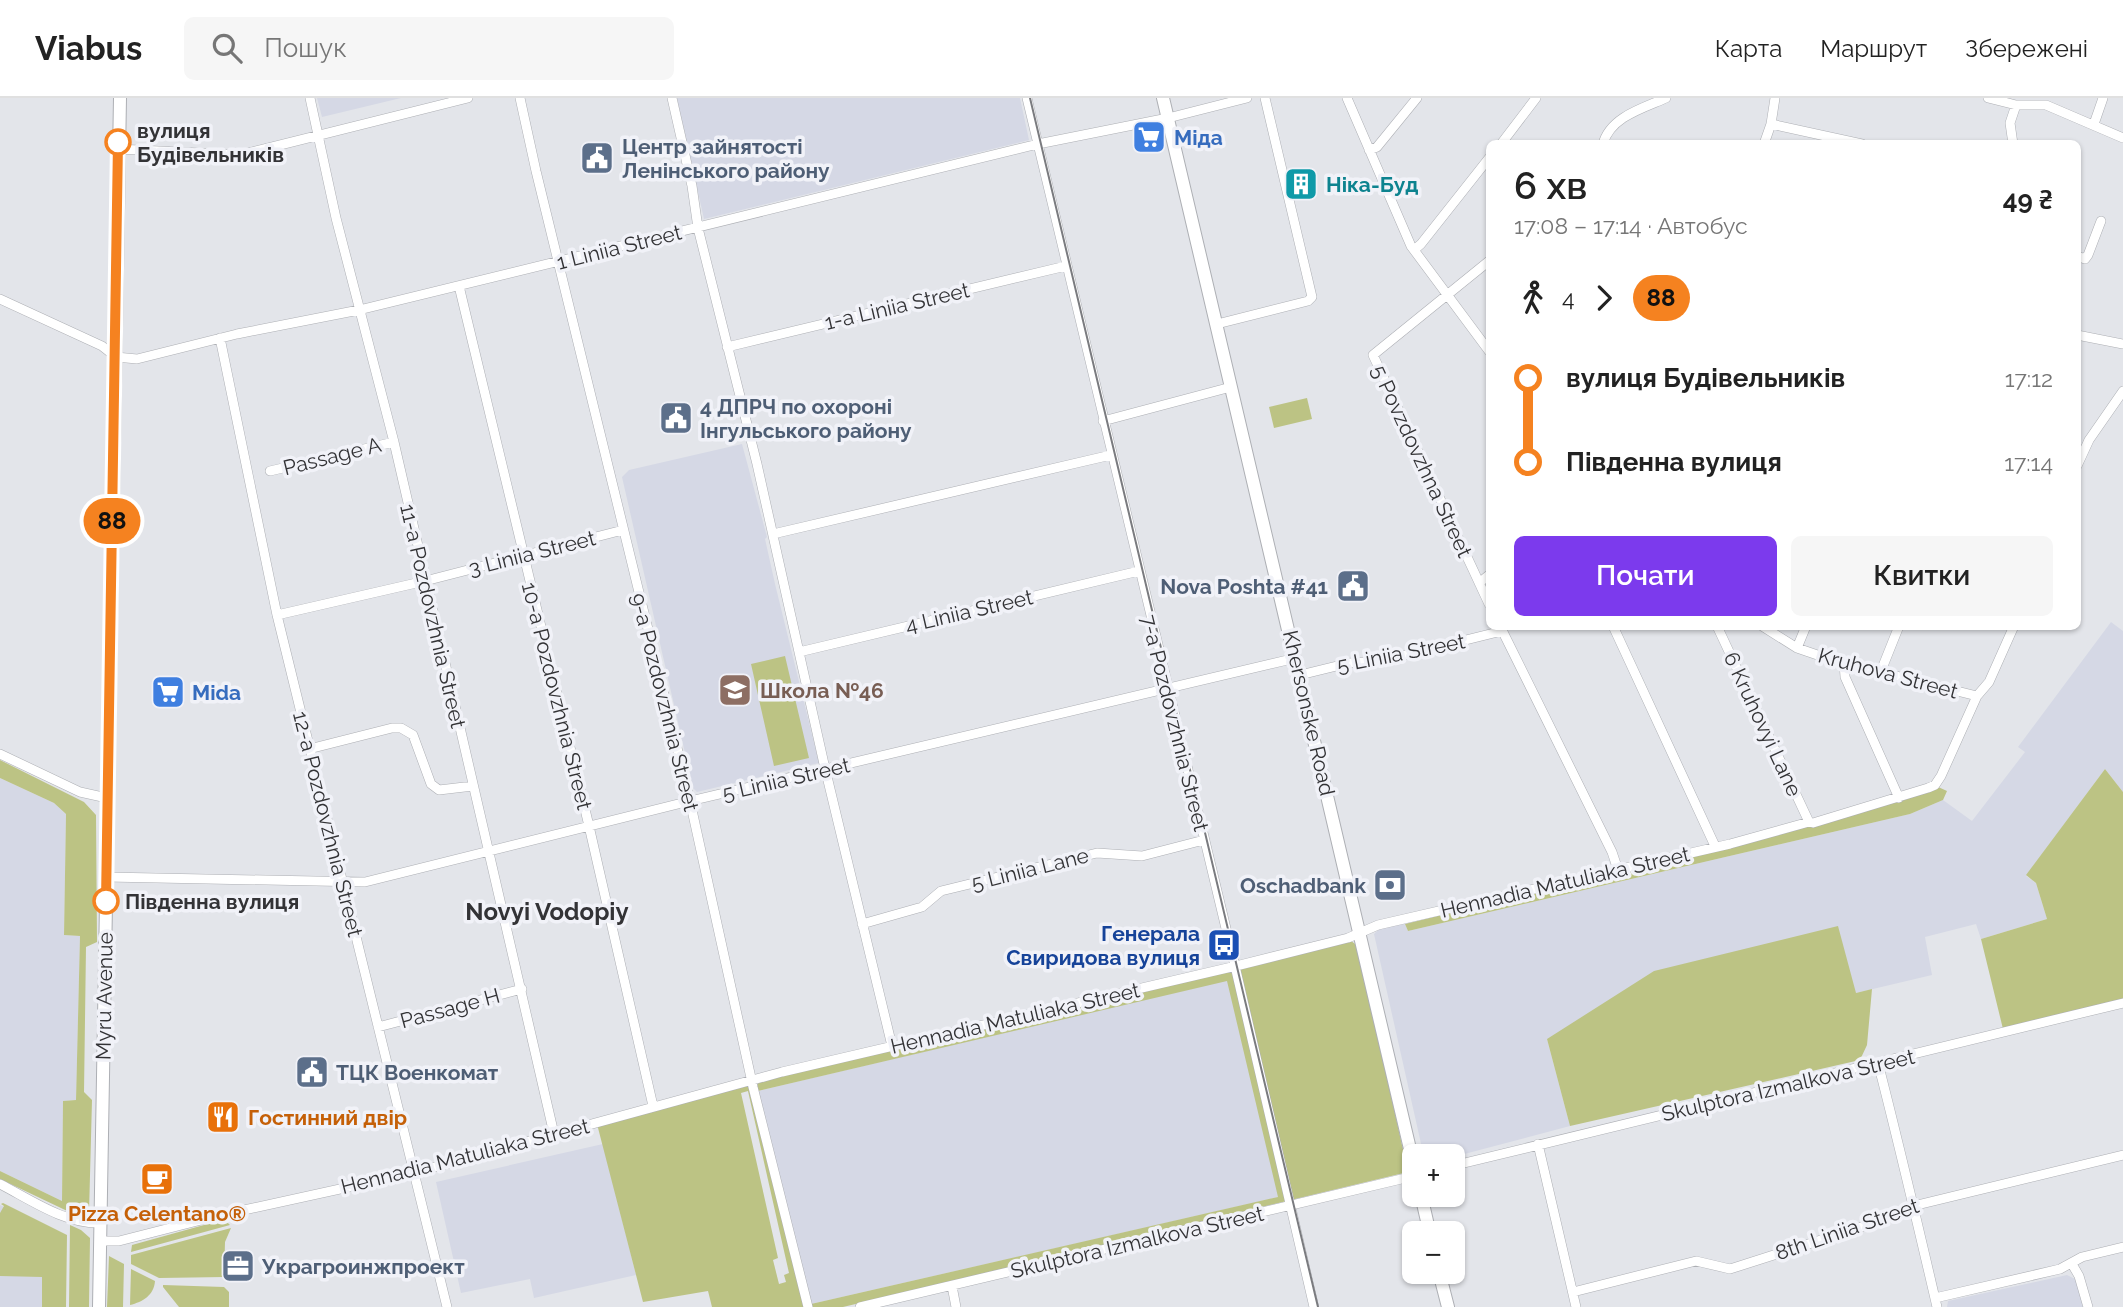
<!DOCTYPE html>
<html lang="uk">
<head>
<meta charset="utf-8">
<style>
  :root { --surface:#fff; --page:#f6f6f6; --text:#222; --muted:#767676; --line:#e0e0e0; --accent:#7c3aed }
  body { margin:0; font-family:Raleway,sans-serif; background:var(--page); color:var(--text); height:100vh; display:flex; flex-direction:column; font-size:26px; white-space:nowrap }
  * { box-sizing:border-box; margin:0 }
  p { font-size:23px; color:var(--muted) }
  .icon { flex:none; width:38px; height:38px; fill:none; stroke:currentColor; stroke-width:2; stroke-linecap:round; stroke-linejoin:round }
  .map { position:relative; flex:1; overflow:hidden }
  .panel { position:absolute; left:1486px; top:42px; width:595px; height:490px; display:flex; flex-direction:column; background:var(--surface); border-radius:10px; box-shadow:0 2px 5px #0004 }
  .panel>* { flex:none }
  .badge { padding:0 14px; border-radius:23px; font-size:24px; line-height:46px }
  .tools { position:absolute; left:1402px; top:1046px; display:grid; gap:14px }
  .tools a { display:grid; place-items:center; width:63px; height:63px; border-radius:10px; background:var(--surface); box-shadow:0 2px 5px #0004; font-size:35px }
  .map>.badge { position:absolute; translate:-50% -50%; box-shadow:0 0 0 4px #fff }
  .legs { display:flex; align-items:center; gap:10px; height:77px; padding:0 28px; font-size:23px }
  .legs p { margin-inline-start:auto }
  .summary { display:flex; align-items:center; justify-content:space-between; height:119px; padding:0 28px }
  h1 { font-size:38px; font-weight:600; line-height:52px }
  .button { display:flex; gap:14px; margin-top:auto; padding:14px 28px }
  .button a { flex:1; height:80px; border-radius:10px; background:var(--accent); color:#fff; font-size:28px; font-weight:600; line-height:80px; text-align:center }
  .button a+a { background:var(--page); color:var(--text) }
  ul { padding:0 28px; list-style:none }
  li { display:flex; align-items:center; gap:24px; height:84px; font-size:26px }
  li i { display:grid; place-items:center; width:10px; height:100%; margin:0 9px; background:currentColor }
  li i::after { content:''; width:18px; height:18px; margin:-9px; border:5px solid; border-radius:50%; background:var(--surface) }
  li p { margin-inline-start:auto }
  li:first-child i { background:linear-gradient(#0000 50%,currentColor 0) }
  li:last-child i { background:linear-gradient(currentColor 50%,#0000 0) }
  header { display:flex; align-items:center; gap:42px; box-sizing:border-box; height:98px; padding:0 35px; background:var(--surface); border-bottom:2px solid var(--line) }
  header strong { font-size:33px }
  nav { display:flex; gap:38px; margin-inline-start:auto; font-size:24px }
  .search { width:490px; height:63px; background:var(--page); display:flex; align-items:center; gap:18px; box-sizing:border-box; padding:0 24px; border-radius:10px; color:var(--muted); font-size:26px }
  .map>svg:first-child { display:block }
</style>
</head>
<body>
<header>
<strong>Viabus</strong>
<div class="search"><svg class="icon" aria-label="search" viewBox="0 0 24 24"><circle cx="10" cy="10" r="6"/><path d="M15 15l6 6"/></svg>Пошук</div>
<nav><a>Карта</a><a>Маршрут</a><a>Збережені</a></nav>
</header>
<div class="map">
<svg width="2123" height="1209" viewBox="0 0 2123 1209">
  <rect width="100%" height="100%" fill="#e3e5ea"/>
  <path fill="#d5d8e5" d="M317,0H401L322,19Z
    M677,0H1020L1029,42L704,121Z
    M742,346L767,439L765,441L775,486L819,665L697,694L693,690L622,379L629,372Z
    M2111,524L2123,533V694L2105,671L2026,778L2036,785L2047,821L1981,841L1976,826L1925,839L1932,877L1856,895L1547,941L1570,1028L1453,1059H1424L1374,836L1380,830L1405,826L1408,833L1910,716L1943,702L1972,723L2025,654L2018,649Z
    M0,680L54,705L66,716L64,837L80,838L76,1002L63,1003L62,1103L0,1073Z
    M1228,882L1279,1099L811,1206L758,993Z
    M603,1046L636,1177L534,1200L530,1181L461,1195L436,1084Z
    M0,1107L58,1136L60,1209H0Z
    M2067,1177L2077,1182L2083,1209H1947L1948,1203Z"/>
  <path fill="#bcc384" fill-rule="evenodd" d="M1307,300L1312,321L1274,330L1269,309Z
    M785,558L809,660L774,668L751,566Z
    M0,662L84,704L96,717L97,844L86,849L84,994L92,1002L89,1115L82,1120L0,1081V1073L62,1103L63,1003L76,1002L80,838L64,837L66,716L54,705L0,680Z
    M2105,671L2123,694V901L2003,931L1981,841L2047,821L2036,785L2026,777Z
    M1936,688L1947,693L1943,702L1910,716L1408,833L1405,826L1590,781Z
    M1838,828L1856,895L1872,891L1867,947L1860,962L1570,1028L1547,941L1654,873Z
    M1351,843L1358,848L1408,1074L843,1209H811V1206L1278,1099L1227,883L758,993L757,987L760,983Z
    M748,988L805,1209H712L708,1193L643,1204L597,1026ZM748,993L789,1175L784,1177L786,1184L779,1186L773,1162L778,1160L741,995Z
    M3,1105L67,1137L66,1209H42V1179L0,1178V1115L4,1108L1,1106Z
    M222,1122H225L230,1127L131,1154L132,1147Z
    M70,1127L81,1132L90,1140L89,1209H69Z
    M231,1130L225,1144L224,1179L159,1180L131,1166V1157Z
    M109,1158L124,1166L123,1209H107Z
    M131,1171L155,1183C154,1197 143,1204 130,1207Z
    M163,1187L224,1189L229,1194V1209H179L163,1189Z"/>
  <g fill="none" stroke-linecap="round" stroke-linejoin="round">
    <defs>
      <path id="street" d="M310,0L336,120L394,344L554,1036
        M520,0L536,73L690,703L753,989L808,1209
        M672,0L692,88L698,130L757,366L824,666L892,948
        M1027,0L1235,868L1314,1209
        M1347,0L1411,148L1489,253
        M1988,0L2016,7H2046L2123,40
        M1771,26L1862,46
        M2094,26L2103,0
        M1501,46L1536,0
        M1603,46C1610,19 1643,10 1666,0
        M1764,46L1771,26L1775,0
        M2013,46L2010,25L2016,7
        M118,51L240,57L468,0
        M1369,52L1377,49L1417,0
        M1414,152L1421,146L1489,60
        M2077,158L2085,161L2088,157L2101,123
        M1489,163L1373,257L1489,506
        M459,188L589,728L653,1008
        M0,201L102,248L116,259L137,261L237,236L359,212L1038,46L1168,20L1247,0
        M1217,226L1308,203L1312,199L1265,0
        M2077,237L2123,246
        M220,240L277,517L447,1209
        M727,249L1066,168
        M1103,323L1231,289
        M2077,368L2089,342L2123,293
        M270,373L394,344
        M773,436L1111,357
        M1479,485L1489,477
        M277,517L425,483L623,432
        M1500,528L1612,754L1618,772
        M1613,528L1715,748
        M1717,528L1809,724
        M1762,528L1797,550L1832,562L1977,598
        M1797,550L1806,528
        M799,554L1139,473
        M1844,565L1845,579L1899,700
        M1881,573L1899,528
        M1300,577L1349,565L1381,563L1502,533
        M309,651L392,630H401L413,637L431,686L439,692L473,688
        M0,656L80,694L107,700
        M107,779L365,784L690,703L1296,560
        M862,826L922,809L941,793L1097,755L1142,758L1204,742
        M378,929L522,891
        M1878,965C1899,1046 1918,1128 1937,1209
        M1538,1046L1576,1209
        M1452,1068L2123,905
        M0,1086C31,1102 65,1126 100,1125
        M100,1143H119L221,1117L413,1075L782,974L1236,868L1348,840L1378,827L1730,746L1809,724L1813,725L1928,690L1935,687L1941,678L1977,598L1989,584L2014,528
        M2072,1166L2079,1178L2088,1209
        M952,1188L956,1209
        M1573,1194L1696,1163L1730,1171L1899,1117L1913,1108L2123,1057
        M1935,1200L2060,1171L2082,1159L2123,1149
        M860,1209L1414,1078"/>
      <path id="secondary" d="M1163,0L1414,1068
        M1421,1097L1430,1136
        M1439,1174L1448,1209
        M99,1209L120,0"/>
    </defs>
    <use href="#street" stroke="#adafb4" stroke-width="10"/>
    <use href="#secondary" stroke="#adafb4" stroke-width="14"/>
    <use href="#street" stroke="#fff" stroke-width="9"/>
    <use href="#secondary" stroke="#fff" stroke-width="12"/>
    <path stroke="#7a7b7f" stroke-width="2" d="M1030,0L1318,1209"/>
  </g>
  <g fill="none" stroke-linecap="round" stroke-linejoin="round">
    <defs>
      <path id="line-1" d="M106,803L118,44"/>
    </defs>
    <use href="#line-1" stroke="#fff" stroke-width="16"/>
    <use href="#line-1" stroke="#f58220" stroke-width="10"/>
  </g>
  <defs>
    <symbol id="supermarket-square" viewBox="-11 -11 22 22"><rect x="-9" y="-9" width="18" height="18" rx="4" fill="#3f7fe0" stroke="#f1f2f8"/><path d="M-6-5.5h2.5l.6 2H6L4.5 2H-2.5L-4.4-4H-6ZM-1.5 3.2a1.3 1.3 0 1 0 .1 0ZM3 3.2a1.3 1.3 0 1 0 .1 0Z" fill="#fff"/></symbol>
    <symbol id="civic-square" viewBox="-11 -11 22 22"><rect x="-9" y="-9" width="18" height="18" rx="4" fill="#5c6f8a" stroke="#f1f2f8"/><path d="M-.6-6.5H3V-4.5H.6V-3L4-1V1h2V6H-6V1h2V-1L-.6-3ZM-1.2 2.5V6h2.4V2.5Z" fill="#fff"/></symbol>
    <symbol id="building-square" viewBox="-11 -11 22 22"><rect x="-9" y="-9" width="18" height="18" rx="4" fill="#0f9aa8" stroke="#f1f2f8"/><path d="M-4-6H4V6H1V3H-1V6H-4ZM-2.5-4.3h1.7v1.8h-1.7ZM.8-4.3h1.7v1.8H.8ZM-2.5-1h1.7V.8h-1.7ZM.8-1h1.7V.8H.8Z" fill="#fff"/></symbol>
    <symbol id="school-square" viewBox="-11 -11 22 22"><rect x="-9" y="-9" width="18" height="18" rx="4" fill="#8d6e63" stroke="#f1f2f8"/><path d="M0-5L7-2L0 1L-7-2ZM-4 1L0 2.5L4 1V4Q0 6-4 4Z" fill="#fff"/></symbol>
    <symbol id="bank-square" viewBox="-11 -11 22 22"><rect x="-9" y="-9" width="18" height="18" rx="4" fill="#5c6f8a" stroke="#f1f2f8"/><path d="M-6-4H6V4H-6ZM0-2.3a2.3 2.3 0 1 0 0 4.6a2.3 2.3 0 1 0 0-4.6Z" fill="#fff"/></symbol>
    <symbol id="bus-square" viewBox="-11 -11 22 22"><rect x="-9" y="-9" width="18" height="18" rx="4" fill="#1a4fb4" stroke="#f1f2f8"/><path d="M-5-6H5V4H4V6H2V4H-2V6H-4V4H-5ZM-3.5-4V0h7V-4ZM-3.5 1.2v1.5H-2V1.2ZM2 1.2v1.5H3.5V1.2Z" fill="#fff"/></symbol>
    <symbol id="restaurant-square" viewBox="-11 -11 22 22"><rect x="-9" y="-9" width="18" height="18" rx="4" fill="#e8710a" stroke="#f1f2f8"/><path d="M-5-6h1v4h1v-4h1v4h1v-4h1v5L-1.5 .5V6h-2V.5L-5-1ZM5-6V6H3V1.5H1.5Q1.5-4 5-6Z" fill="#fff"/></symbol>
    <symbol id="cafe-square" viewBox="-11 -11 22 22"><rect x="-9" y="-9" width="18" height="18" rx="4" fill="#e8710a" stroke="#f1f2f8"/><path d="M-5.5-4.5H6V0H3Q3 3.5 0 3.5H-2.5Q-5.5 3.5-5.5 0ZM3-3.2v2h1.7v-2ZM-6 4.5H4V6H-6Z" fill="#fff"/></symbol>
    <symbol id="office-square" viewBox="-11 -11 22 22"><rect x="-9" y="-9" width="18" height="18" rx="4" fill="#5c6f8a" stroke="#f1f2f8"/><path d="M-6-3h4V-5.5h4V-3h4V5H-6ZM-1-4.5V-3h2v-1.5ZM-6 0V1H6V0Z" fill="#fff"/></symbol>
  </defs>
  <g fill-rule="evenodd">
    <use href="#supermarket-square" x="1130" y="20" width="38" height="38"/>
    <use href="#civic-square" x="578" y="41" width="38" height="38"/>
    <use href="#building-square" x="1282" y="67" width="38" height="38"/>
    <use href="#civic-square" x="657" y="301" width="38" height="38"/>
    <use href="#civic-square" x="1334" y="469" width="38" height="38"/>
    <use href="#school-square" x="716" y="573" width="38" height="38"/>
    <use href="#supermarket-square" x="149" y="575" width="38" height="38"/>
    <use href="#bank-square" x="1371" y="768" width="38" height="38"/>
    <use href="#bus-square" x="1205" y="828" width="38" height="38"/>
    <use href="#civic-square" x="293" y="955" width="38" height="38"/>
    <use href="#restaurant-square" x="204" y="1000" width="38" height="38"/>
    <use href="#cafe-square" x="138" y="1062" width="38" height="38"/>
    <use href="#office-square" x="219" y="1149" width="38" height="38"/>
  </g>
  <g fill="#fff" stroke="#f58220" stroke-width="3.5">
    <circle cx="118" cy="44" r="12"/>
    <circle cx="106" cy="803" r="12"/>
  </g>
  <g text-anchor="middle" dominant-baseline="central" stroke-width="7" stroke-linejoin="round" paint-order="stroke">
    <g font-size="21" font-weight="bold" fill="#333336" stroke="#f1f2f8" text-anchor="start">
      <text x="137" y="32">вулиця<tspan x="137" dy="24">Будівельників</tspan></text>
      <text x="125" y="803">Південна вулиця</text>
    </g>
    <g font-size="21" font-weight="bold" fill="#366cbe" stroke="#f1f2f8" text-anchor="start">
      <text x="1174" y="39">Міда</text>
      <text x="192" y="594">Mida</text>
    </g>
    <g font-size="21" font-weight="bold" fill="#4e5e75" stroke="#f1f2f8" text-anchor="start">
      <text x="622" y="48">Центр зайнятості<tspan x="622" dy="24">Ленінського району</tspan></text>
      <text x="700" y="308">4 ДПРЧ по охороні<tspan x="700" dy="24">Інгульського району</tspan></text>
      <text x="1328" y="488" text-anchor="end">Nova Poshta #41</text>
      <text x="1366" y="787" text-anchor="end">Oschadbank</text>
      <text x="336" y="974">ТЦК Военкомат</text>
      <text x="262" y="1168">Украгроинжпроект</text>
    </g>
    <g font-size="21" font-weight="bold" fill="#0d838f" stroke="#f1f2f8" text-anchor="start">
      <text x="1326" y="86">Ніка-Буд</text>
    </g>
    <g font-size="21" fill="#333336" stroke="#f1f2f8">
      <text transform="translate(619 149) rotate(-14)">1 Liniia Street</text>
      <text transform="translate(897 208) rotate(-13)">1-a Liniia Street</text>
      <text transform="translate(332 358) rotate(-14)">Passage A</text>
      <text transform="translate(1422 363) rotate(65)">5 Povzdovzhna Street</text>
      <text transform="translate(532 455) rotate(-14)">3 Liniia Street</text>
      <text transform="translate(969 513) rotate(-13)">4 Liniia Street</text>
      <text transform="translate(433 518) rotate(77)">11-a Pozdovzhnia Street</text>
      <text transform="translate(1401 555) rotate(-11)">5 Liniia Street</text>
      <text transform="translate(1888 575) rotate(15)">Kruhova Street</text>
      <text transform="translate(557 598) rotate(76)">10-a Pozdovzhnia Street</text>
      <text transform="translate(665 604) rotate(76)">9-a Pozdovzhnia Street</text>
      <text transform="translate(1309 615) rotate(77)">Khersonske Road</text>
      <text transform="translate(1175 625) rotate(76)">7-a Pozdovzhnia Street</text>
      <text transform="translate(1763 626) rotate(65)">6 Kruhovyi Lane</text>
      <text transform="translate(786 681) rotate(-13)">5 Liniia Street</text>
      <text transform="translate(328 726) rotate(76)">12-a Pozdovzhnia Street</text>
      <text transform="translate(1030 771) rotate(-14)">5 Liniia Lane</text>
      <text transform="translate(1565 784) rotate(-13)">Hennadia Matuliaka Street</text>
      <text transform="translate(104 898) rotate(-89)">Myru Avenue</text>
      <text transform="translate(450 910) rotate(-15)">Passage H</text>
      <text transform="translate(1015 920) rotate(-13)">Hennadia Matuliaka Street</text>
      <text transform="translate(1788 987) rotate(-13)">Skulptora Izmalkova Street</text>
      <text transform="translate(465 1058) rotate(-14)">Hennadia Matuliaka Street</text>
      <text transform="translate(1847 1131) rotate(-19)">8th Liniia Street</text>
      <text transform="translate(1137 1144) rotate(-13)">Skulptora Izmalkova Street</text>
    </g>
    <g font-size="21" font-weight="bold" fill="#785e54" stroke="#f1f2f8" text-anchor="start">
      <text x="760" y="592">Школа №46</text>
    </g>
    <g font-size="21" font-weight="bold" fill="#164399" stroke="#f1f2f8" text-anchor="end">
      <text x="1200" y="835">Генерала<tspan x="1200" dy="24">Свиридова вулиця</tspan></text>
    </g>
    <g font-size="21" font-weight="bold" fill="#c56008" stroke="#f1f2f8" text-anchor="start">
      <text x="248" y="1019">Гостинний двір</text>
      <text x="157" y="1115" text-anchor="middle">Pizza Celentano®</text>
    </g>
    <g font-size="24" font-weight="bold" fill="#333336" stroke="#f1f2f8">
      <text x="547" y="813">Novyi Vodopiy</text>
    </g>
  </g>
</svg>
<div class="tools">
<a>+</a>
<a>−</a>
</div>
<b class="badge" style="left:112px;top:423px;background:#f58220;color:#111">88</b>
<section class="panel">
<div class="summary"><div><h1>6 хв</h1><p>17:08 – 17:14 · Автобус</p></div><b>49 ₴</b></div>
<div class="legs"><svg class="icon" aria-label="walk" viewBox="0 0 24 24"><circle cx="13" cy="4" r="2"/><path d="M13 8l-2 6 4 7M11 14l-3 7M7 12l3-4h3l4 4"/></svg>4<svg class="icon" aria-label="forward" viewBox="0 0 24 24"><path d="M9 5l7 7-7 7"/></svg><b class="badge" style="background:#f58220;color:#111">88</b></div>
<ul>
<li><i style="color:#f58220"></i><b>вулиця Будівельників</b><p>17:12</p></li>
<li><i style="color:#f58220"></i><b>Південна вулиця</b><p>17:14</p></li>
</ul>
<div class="button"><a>Почати</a><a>Квитки</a></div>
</section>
</div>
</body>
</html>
